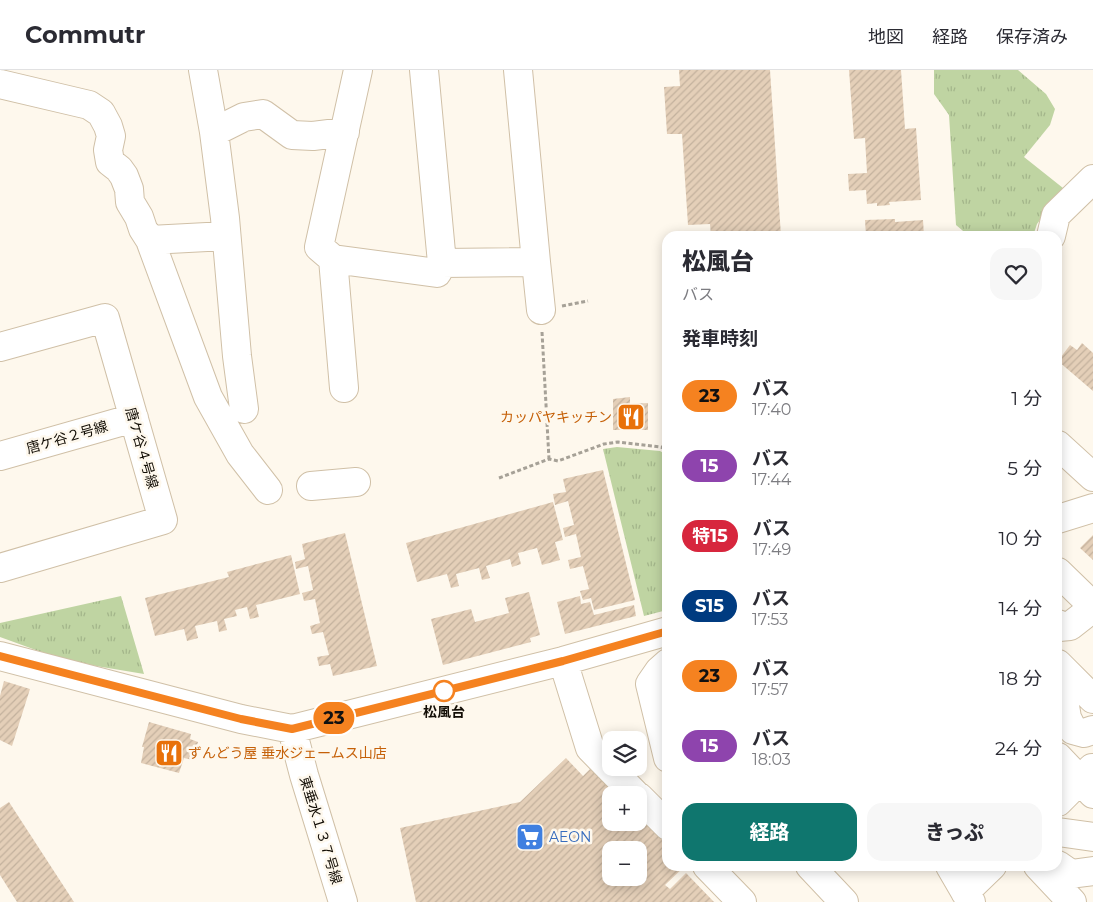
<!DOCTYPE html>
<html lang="ja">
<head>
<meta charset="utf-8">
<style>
  :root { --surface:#fff; --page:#f7f7f7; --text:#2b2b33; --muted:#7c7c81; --line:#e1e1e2; --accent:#0f766e }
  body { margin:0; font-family:Montserrat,"Noto Sans JP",sans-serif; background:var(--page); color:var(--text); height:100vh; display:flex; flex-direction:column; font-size:19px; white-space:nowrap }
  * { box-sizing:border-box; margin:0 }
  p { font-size:16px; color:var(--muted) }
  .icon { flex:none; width:28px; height:28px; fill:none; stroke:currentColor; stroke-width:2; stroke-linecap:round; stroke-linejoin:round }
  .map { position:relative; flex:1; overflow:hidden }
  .drawer { position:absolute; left:662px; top:161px; width:400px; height:640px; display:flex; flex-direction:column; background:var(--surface); border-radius:15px; box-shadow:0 2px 12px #0003 }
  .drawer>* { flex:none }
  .badge { padding:0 10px; border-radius:16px; font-size:18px; line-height:32px }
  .fabs { position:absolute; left:602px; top:661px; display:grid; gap:10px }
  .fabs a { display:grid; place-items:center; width:45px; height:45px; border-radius:10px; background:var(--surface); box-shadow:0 2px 12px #0003; font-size:25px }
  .map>.badge { position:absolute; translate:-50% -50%; box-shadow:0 0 0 2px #fff }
  h2 { padding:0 20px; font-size:19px; line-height:45px }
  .round { display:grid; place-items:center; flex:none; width:52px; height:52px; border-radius:15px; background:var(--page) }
  .overview { display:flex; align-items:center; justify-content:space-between; height:85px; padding:0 20px }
  h1 { font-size:24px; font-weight:800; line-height:38px }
  .action { display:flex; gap:10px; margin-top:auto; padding:10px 20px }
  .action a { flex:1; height:58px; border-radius:15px; background:var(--accent); color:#fff; font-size:20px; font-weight:800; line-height:58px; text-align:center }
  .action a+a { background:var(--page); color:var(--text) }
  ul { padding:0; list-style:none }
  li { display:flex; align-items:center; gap:15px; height:70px; padding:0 20px }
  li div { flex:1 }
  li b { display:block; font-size:19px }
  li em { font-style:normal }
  li .badge { min-width:55px; font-weight:700; text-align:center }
  header { display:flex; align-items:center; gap:30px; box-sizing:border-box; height:70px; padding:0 25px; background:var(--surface); border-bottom:1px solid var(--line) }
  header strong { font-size:24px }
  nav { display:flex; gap:28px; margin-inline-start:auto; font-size:18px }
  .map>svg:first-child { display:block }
</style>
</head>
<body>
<header>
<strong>Commutr</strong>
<nav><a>地図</a><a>経路</a><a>保存済み</a></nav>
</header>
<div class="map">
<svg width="1093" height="832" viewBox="0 0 1093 832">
  <defs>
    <pattern id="park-tufts" width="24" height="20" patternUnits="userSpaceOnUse" patternTransform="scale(1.25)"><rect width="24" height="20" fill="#bfd4a2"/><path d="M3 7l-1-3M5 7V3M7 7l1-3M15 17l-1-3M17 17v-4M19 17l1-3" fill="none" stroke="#a3b58a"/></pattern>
    <pattern id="building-hatch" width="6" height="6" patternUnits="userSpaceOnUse" patternTransform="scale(1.25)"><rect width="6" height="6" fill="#e4cfb8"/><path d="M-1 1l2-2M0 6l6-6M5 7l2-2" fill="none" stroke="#c3b19d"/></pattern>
  </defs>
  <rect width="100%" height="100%" fill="#fef8ed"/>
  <path fill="url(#park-tufts)" d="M934,0H1018L1046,24L1055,39L1050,55L1024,87L1063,118L1037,154L1033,166H969L956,155L949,45L934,24Z
    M617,377L660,381L667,385V540L644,546L603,379Z
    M121,526L144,604L66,591L0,567V553Z"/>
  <path fill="url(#building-hatch)" fill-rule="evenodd" d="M679,0H770L781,166H711L710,154L688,155L682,64H667L664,17L680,16Z
    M849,0H901L905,59L916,58L921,130L889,132L890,135L877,136V133L867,134L866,120L849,121L848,104L867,103L865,68L854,69Z
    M895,149V152L923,150L924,166H866L865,150Z
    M1082,273L1093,283V321L1058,291L1070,275L1077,280Z
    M630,327V334L648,333V360H613V329Z
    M603,400L635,530L594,540L591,528L583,530L580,521L589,519L583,496L570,499L568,490L581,487L576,464L565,467L563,458L574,455L568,431L555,435L553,424L566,422L563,409Z
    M553,432L563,470L555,472L560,490L542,495L537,478L518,483L521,494L512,497L510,489L486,496L490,508L482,510L479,498L456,504L459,516L451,518L447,504L417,512L406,473Z
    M345,463L377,596L333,606L330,594L319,596L317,587L329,585L323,562L312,564L310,556L320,553L315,529L304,531L302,523L313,520L308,496L296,499L295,492L305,489L302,474Z
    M1093,465V490L1080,478Z
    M291,485L300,524L256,535L259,547L250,549L247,537L235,540L237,546L224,549L227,560L219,562L217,551L195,556L198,568L187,571L184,559L155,566L145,528L229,507L227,502Z
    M529,522L540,565L530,568L531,572L443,595L431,549L471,539L475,552L509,543L505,528Z
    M580,526L581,534L590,532L594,545L634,535L636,546L565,564L557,532Z
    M4,611L30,619L12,676L0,670V626Z
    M149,652L191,664L190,669L198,672L193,690L184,688L179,703L141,693L144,677H142Z
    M566,688L583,706L592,697L619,725H611V752H639V746L668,776V796H685L665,815L670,819L686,803L714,832H416L400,758L520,732ZM611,780H639V808H611Z
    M9,732L74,832H17L0,805V738Z"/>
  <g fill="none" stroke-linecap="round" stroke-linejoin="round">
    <defs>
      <path id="minor" d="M203,0L214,62
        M358,0L319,177L333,189L437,203L442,193L536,192L518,0
        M424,0L442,193
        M0,14L89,35L101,43L108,56L111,66L108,80L110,92L119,99L124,106L129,119L130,132L139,147L143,159L150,170L208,327L240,384L268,420
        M1051,166L1056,145L1093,109
        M150,170L226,166
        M333,189L344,318
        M536,192L541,240
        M0,277L105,248L163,450L0,498
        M244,339L237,286L225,148L214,62L244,47L263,44L292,65L313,66L345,62
        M1058,375L1093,407
        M0,386L134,348
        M311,416L356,412
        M1058,449L1093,438
        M1058,502L1093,536
        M1058,554L1059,557L1070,556L1093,538
        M0,586L241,649L292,659L563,591L668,561
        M563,591L590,678L636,725
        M668,593L659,601L650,614L668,688
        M1058,594L1093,629
        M1058,631L1065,636L1067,648L1073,660L1084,663L1093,660
        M292,659L304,705L343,832
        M1058,687L1093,724
        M639,727L668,756
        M1058,732L1092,698
        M1058,762L1093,767
        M1058,795L1071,804L1093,801
        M707,796L742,832
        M810,796L844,832
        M950,796L971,832
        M1038,796L1072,832
        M965,822L992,796"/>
    </defs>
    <use href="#minor" stroke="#d0c0a7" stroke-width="30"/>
    <path stroke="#a6a197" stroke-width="3" stroke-dasharray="4 2.5" stroke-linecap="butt" d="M562,236L588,231
      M542,262L549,389
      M499,408L549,389L558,391L604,374L618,372L661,377L668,380"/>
    <use href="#minor" stroke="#fff" stroke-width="28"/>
  </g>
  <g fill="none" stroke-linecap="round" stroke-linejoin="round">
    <defs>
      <path id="line" d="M0,586L241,649L292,659L563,591L668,561"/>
    </defs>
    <use href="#line" stroke="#fff" stroke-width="11"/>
    <use href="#line" stroke="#f58220" stroke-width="8"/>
  </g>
  <defs>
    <symbol id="restaurant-square" viewBox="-11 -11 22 22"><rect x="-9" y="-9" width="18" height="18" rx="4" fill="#e8710a" stroke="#fef8ed"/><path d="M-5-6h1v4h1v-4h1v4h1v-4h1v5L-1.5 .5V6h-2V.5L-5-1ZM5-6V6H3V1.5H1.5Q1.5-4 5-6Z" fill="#fff"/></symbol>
    <symbol id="supermarket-square" viewBox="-11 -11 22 22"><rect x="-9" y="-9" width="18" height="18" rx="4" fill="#3f7fe0" stroke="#fef8ed"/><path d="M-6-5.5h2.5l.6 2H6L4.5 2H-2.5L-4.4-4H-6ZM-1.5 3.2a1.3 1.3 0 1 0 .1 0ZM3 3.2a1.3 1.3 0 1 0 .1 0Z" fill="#fff"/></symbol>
  </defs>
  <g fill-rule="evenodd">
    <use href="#restaurant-square" x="615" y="331" width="32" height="32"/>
    <use href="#restaurant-square" x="153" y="667" width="32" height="32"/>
    <use href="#supermarket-square" x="514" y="751" width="32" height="32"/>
  </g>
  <circle fill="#fff" stroke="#f58220" stroke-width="2.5" cx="444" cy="621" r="10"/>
  <g text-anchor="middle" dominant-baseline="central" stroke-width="5" stroke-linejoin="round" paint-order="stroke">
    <g font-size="14" fill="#c56008" stroke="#fef8ed" text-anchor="end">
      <text x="612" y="347">カッパヤキッチン</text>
      <text x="188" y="683" text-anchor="start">ずんどう屋 垂水ジェームス山店</text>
    </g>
    <g font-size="14" fill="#120d05" stroke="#fef8ed">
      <text transform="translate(67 367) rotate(-16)">唐ケ谷２号線</text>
      <text transform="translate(142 378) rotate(74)">唐ケ谷４号線</text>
      <text transform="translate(321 760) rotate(73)">東垂水１３７号線</text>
    </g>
    <g font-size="14" font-weight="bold" fill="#120d05" stroke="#fef8ed">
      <text x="444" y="642">松風台</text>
    </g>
    <g font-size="14" fill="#366cbe" stroke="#fef8ed" text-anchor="start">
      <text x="549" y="767">AEON</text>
    </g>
  </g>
</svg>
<div class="fabs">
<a><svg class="icon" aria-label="layers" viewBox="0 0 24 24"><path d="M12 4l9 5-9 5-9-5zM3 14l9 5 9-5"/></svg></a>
<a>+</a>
<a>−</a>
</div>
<b class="badge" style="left:334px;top:648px;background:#f58220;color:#111">23</b>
<section class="drawer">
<div class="overview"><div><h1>松風台</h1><p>バス</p></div><a class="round"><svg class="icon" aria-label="heart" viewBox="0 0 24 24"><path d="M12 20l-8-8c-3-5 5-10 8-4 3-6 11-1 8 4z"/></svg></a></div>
<h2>発車時刻</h2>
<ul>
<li><span class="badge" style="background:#f58220;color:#111">23</span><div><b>バス</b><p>17:40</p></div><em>1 分</em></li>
<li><span class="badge" style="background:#8e44ad;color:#fff">15</span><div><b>バス</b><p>17:44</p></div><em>5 分</em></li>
<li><span class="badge" style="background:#d7263d;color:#fff">特15</span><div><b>バス</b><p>17:49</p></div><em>10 分</em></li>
<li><span class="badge" style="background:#003b80;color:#fff">S15</span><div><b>バス</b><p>17:53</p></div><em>14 分</em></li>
<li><span class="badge" style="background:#f58220;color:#111">23</span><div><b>バス</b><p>17:57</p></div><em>18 分</em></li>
<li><span class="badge" style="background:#8e44ad;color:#fff">15</span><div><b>バス</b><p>18:03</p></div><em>24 分</em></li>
</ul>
<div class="action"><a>経路</a><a>きっぷ</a></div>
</section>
</div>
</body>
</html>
